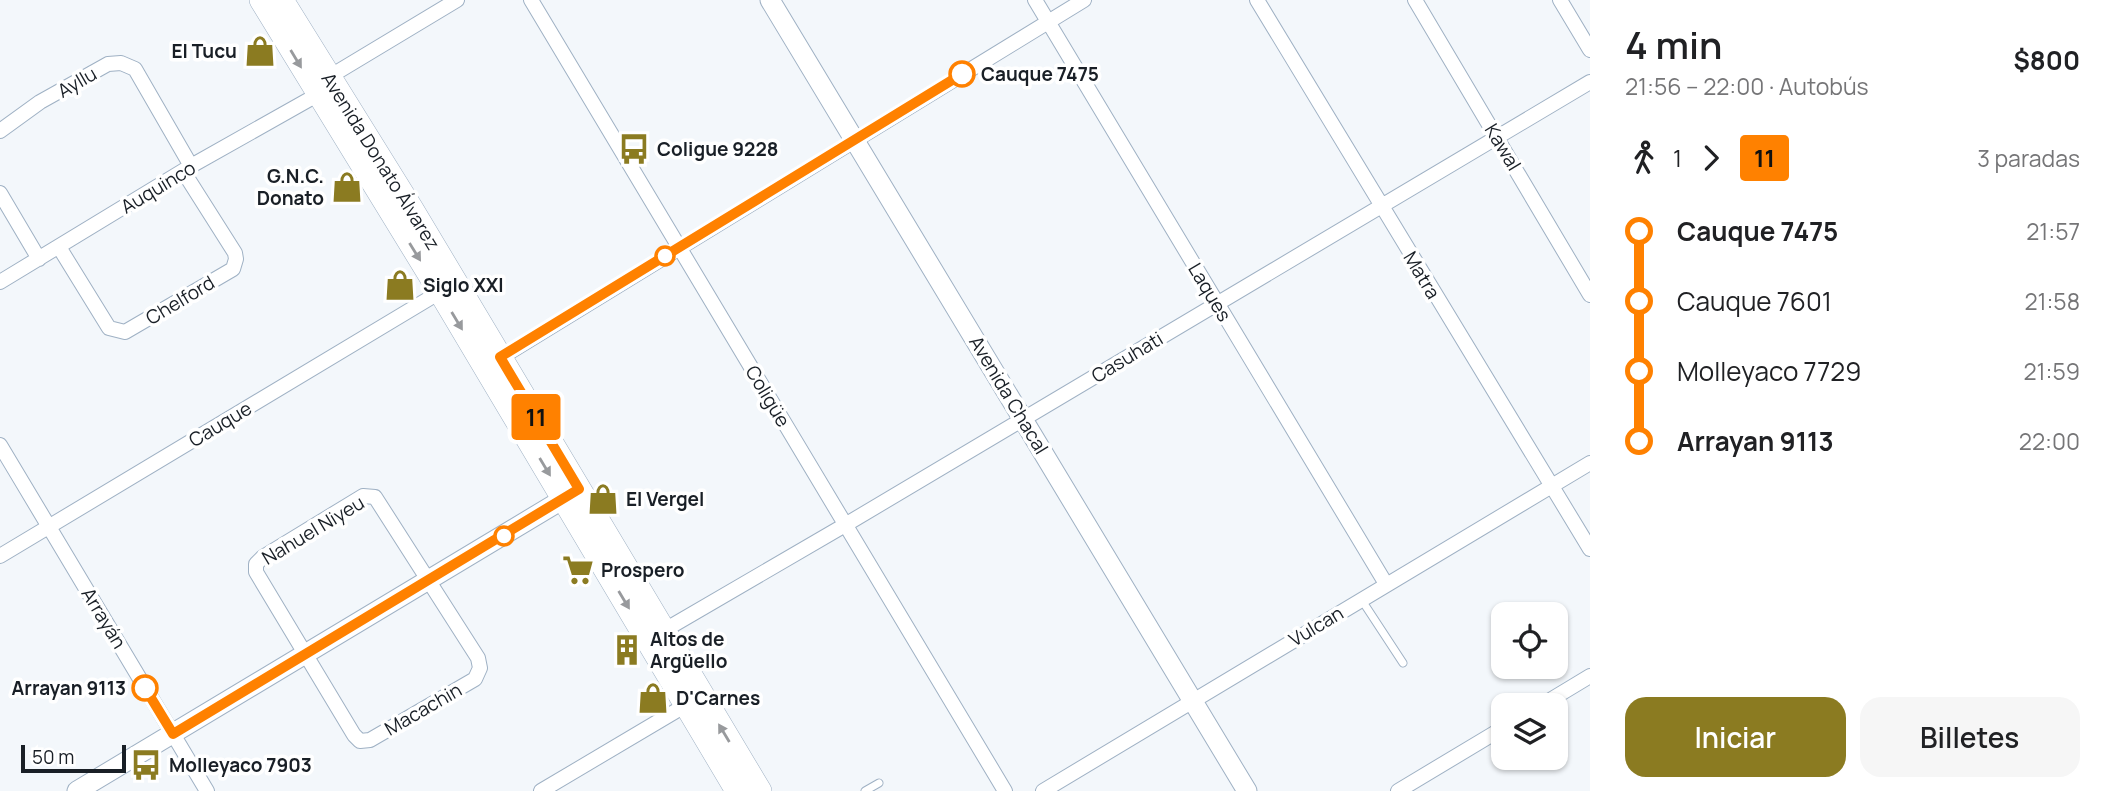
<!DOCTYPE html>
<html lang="es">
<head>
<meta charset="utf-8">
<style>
  :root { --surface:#fff; --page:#f6f6f6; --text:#202124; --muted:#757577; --accent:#8b7b21 }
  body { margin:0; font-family:Manrope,sans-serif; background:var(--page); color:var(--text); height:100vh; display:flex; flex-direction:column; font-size:26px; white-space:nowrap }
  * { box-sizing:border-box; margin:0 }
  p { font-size:23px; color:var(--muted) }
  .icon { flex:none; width:38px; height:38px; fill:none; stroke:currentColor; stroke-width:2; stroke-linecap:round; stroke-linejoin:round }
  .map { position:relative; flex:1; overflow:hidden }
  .side { display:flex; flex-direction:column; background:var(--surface); width:525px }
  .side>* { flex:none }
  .badge { padding:0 14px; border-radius:5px; font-size:24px; line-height:46px }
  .buttons { position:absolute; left:1491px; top:602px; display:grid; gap:14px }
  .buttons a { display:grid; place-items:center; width:77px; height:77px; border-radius:14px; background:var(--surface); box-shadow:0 2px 5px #0004; font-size:35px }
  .scale { position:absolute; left:21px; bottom:18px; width:105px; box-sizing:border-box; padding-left:7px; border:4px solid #191f26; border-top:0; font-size:19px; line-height:24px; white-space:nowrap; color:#191f26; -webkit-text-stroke:5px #fff; paint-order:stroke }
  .map>.badge { position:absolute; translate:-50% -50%; box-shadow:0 0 0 4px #fff }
  .legs { display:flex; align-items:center; gap:10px; height:77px; padding:0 35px; font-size:23px }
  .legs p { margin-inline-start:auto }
  .headline { display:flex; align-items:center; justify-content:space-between; height:119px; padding:0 35px }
  h1 { font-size:38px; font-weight:600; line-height:52px }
  .action { display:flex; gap:14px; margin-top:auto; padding:14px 35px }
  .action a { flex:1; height:80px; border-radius:21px; background:var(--accent); color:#fff; font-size:28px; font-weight:600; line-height:80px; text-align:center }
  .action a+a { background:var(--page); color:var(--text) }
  ul { padding:0 35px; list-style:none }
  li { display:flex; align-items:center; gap:24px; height:70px; font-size:26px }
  li i { display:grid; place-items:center; width:10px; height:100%; margin:0 9px; background:currentColor }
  li i::after { content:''; width:18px; height:18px; margin:-9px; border:5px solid; border-radius:50%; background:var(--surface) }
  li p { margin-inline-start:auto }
  li:first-child i { background:linear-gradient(#0000 50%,currentColor 0) }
  li:last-child i { background:linear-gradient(currentColor 50%,#0000 0) }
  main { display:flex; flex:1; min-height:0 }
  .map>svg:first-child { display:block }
</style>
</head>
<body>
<main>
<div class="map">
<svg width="1590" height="791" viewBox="0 0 1590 791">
  <rect width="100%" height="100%" fill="#f3f7fb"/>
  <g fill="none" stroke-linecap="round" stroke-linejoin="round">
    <defs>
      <path id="lane" d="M1361,599L1403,663
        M865,791L879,783"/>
      <path id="street" d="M531,0L1005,791
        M1035,0L1386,584
        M1257,0L1590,549
        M1415,0L1590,295
        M1560,0L1590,50
        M329,77L457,0
        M0,131L40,102L108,64L121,63L135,69L191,166
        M0,193L39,259
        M59,247L109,328L125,332L233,269L236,259L235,253L183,171
        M0,282L191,166L317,95
        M495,361L1084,0
        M0,445L207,791
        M363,496L375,497L478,658L480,668L475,679L370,740L360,741L354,735L256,572V564L263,557Z
        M0,556L440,292
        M663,631L845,525L1590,82
        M1542,705L1590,676
        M541,791L686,705
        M1043,791L1590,463
        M1398,791L1503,728"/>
      <path id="secondary" d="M770,0L1247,791
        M77,791L575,492"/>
      <path id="primary" d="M261,0L440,292L737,791
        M282,0L412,209L760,791"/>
    </defs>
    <use href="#lane" stroke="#9fb1c4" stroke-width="9"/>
    <use href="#street" stroke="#9fb1c4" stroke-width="16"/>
    <use href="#secondary" stroke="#9fb1c4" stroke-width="21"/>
    <use href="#primary" stroke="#9fb1c4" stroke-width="24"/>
    <use href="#lane" stroke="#fff" stroke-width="7"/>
    <use href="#street" stroke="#fff" stroke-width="14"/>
    <use href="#secondary" stroke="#fff" stroke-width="19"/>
    <use href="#primary" stroke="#fff" stroke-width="23"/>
  </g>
  <defs><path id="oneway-solid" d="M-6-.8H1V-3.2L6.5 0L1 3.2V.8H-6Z" transform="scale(1.75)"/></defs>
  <g fill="#989a9d">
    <use href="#oneway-solid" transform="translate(296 59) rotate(59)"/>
    <use href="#oneway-solid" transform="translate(415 252) rotate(58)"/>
    <use href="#oneway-solid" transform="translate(457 321) rotate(59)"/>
    <use href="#oneway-solid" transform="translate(545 467) rotate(59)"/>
    <use href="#oneway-solid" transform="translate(624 600) rotate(59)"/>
    <use href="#oneway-solid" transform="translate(724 733) rotate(-121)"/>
  </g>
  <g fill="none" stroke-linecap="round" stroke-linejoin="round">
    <defs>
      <path id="line-1" d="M145,688L173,734L579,489L500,357L962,74"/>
    </defs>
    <use href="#line-1" stroke="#fff" stroke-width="16"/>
    <use href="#line-1" stroke="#ff8100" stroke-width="10"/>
  </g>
  <defs>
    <symbol id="shop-bare" viewBox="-9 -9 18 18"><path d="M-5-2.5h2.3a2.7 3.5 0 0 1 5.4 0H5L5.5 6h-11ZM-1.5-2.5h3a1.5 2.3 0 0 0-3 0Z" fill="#8b7b21" stroke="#fff" stroke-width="2.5" paint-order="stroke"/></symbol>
    <symbol id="bus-bare" viewBox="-9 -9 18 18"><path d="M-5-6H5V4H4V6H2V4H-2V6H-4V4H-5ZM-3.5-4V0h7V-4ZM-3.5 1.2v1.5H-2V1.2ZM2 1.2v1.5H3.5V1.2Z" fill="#8b7b21" stroke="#fff" stroke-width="2.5" paint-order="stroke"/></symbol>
    <symbol id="supermarket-bare" viewBox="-9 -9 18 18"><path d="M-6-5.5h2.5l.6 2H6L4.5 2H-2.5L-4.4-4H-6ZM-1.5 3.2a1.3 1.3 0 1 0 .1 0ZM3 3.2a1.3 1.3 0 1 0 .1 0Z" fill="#8b7b21" stroke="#fff" stroke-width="2.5" paint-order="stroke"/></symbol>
    <symbol id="building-bare" viewBox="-9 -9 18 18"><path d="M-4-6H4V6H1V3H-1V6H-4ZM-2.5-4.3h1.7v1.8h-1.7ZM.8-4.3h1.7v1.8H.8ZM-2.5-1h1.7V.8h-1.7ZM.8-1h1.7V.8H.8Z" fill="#8b7b21" stroke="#fff" stroke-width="2.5" paint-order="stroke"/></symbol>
  </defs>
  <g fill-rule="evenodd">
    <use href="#shop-bare" x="238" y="29" width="44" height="44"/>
    <use href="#bus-bare" x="612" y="127" width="44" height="44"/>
    <use href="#shop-bare" x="325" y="165" width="44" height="44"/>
    <use href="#shop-bare" x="378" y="263" width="44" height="44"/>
    <use href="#shop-bare" x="581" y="477" width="44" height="44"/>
    <use href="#supermarket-bare" x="556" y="548" width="44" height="44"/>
    <use href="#building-bare" x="605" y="628" width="44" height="44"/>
    <use href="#shop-bare" x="631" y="676" width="44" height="44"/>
    <use href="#bus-bare" x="124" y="743" width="44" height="44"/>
  </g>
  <g fill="#fff" stroke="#ff8100" stroke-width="3.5">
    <circle cx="962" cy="74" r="12"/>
    <circle cx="665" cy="256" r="9"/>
    <circle cx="504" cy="536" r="9"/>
    <circle cx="145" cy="688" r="12"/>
  </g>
  <g text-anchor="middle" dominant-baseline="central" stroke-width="7" stroke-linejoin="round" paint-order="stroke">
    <g font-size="19" font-weight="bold" fill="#191f26" stroke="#fff" text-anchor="start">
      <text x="237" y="51" text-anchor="end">El Tucu</text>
      <text x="657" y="149">Coligue 9228</text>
      <text x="324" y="176" text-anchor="end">G.N.C.<tspan x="324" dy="22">Donato</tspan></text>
      <text x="423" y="285">Siglo XXI</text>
      <text x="626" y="499">El Vergel</text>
      <text x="601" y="570">Prospero</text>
      <text x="650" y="639">Altos de<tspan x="650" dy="22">Argüello</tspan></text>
      <text x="676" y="698">D'Carnes</text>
      <text x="169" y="765">Molleyaco 7903</text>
    </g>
    <g font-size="19" font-weight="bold" fill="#191f26" stroke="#fff" text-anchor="start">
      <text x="981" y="74">Cauque 7475</text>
      <text x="126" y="688" text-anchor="end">Arrayan 9113</text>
    </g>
    <g font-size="19" fill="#191f26" stroke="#fff">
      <text transform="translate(77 82) rotate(-30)">Ayllu</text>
      <text transform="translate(1503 147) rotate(59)">Kawal</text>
      <text transform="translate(381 161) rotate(58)">Avenida Donato Álvarez</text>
      <text transform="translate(158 187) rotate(-31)">Auquinco</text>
      <text transform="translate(1422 275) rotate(59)">Matra</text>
      <text transform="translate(1210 292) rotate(59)">Laques</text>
      <text transform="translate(180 300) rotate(-31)">Chelford</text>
      <text transform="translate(1127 357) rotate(-31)">Casuhati</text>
      <text transform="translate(1009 395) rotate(59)">Avenida Chacal</text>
      <text transform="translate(768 396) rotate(59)">Coligüe</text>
      <text transform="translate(220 424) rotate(-31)">Cauque</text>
      <text transform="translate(313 530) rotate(-31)">Nahuel Niyeu</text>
      <text transform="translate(104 618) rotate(59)">Arrayán</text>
      <text transform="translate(1316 626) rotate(-31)">Vulcan</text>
      <text transform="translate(423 709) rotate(-30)">Macachin</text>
    </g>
  </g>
</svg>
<div class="buttons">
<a><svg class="icon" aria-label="locate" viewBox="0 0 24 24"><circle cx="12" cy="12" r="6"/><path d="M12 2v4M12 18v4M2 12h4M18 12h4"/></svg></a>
<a><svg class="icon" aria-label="layers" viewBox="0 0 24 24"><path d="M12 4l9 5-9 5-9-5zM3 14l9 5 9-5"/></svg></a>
</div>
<div class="scale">50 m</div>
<b class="badge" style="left:536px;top:417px;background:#ff8100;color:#111">11</b>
</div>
<section class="side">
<div class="headline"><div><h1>4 min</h1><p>21:56 – 22:00 · Autobús</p></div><b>$800</b></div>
<div class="legs"><svg class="icon" aria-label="walk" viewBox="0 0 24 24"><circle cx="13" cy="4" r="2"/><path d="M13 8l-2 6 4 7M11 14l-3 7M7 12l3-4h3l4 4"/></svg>1<svg class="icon" aria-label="forward" viewBox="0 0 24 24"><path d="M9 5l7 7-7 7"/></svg><b class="badge" style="background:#ff8100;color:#111">11</b><p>3 paradas</p></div>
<ul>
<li><i style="color:#ff8100"></i><b>Cauque 7475</b><p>21:57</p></li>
<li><i style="color:#ff8100"></i><span>Cauque 7601</span><p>21:58</p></li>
<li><i style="color:#ff8100"></i><span>Molleyaco 7729</span><p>21:59</p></li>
<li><i style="color:#ff8100"></i><b>Arrayan 9113</b><p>22:00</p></li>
</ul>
<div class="action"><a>Iniciar</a><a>Billetes</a></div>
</section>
</main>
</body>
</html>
